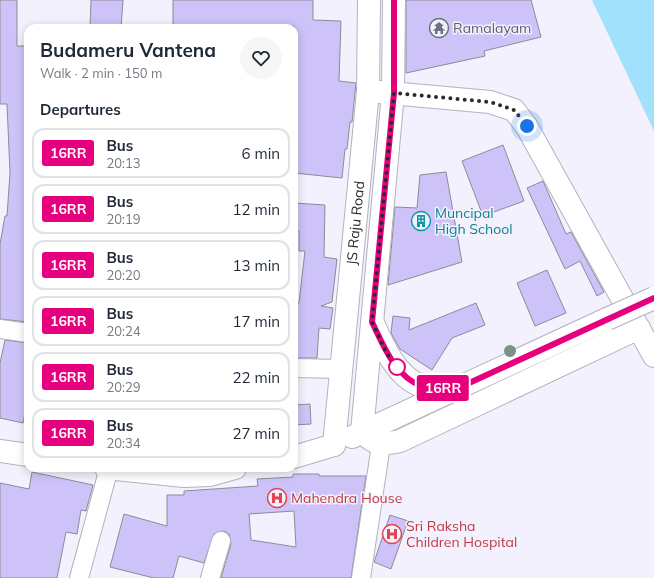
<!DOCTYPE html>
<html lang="en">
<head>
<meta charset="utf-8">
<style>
  :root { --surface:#fff; --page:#f6f6f7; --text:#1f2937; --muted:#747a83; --line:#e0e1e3 }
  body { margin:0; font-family:Mulish,sans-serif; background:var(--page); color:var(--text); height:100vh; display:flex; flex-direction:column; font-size:15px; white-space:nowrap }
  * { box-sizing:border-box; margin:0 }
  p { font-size:13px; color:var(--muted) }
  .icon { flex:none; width:22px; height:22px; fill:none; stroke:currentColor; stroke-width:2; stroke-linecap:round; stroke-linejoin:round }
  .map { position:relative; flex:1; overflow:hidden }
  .details { position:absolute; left:24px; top:24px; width:274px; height:448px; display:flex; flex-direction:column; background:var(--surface); border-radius:12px; box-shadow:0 2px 10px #0003 }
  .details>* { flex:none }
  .badge { padding:0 8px; border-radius:3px; font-size:14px; line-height:26px }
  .you { position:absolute; width:20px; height:20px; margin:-10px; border:3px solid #fff; border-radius:50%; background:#1a73e8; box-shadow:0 0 0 6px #1a73e833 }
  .map>.badge { position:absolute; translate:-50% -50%; box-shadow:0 0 0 2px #fff }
  h2 { padding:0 16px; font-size:15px; line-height:36px }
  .round { display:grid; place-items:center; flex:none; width:42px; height:42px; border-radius:21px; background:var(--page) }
  .overview { display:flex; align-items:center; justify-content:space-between; height:68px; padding:0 16px }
  h1 { font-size:19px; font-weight:700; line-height:30px }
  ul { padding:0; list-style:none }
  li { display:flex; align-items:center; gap:12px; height:50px; margin:0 8px 6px; padding:0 8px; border:2px solid var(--line); border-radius:12px }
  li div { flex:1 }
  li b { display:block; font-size:15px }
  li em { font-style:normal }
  li .badge { min-width:44px; font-weight:700; text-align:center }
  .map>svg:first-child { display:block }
</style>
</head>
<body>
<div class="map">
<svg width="654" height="578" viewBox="0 0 654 578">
  <rect width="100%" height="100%" fill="#f3f1fd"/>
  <path fill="#a1e1fc" d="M592,0H654V131Z"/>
  <path fill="#cec3f8" stroke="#8d8b95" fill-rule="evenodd" d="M0,0H17V46H28V322L0,319V244L5,216H7L10,173L7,104H0Z
    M91,0H123L121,28H90Z
    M173,0H313V20L341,21L339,81L356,83L352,122H350L347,149H345L342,178L294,173V26L212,28V25H173Z
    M406,0H531L541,37L484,51L485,56L406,73Z
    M503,145L524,201L483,216L462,161Z
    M446,172L462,262L388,285L395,207L417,208L420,175Z
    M543,181L566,234L571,232L604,292L597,296L580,261L565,269L527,188Z
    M294,203L325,205L324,257L337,259L332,302L321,306L333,308L330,329L319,328L317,358H294V302L299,303L305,251H299V231H294Z
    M547,270L566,313L535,326L517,283Z
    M476,303L485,325L452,338L432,370L400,349L391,333L393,316L410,318L409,330Z
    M5,340L28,343V400L23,423L0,418V363Z
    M310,404L311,424L294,425V405Z
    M32,472L93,485L86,511L81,510L77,534L66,532L57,578H0V483L29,489Z
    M293,474H319V476H366L351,578H221L231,544L229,534L224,531L214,534L204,563L179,556L173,578H154L110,567L124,514L167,526V495H184V491L258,486L257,479L293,477ZM294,511L296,547L251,540L249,514Z
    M390,515L408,521L391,569L374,562Z"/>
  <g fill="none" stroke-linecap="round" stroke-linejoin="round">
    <defs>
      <path id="minor" d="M0,329L28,333
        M294,368L342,369
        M79,578L109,468
        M210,578L221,541
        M361,578L381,445"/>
      <path id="tertiary" d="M368,91L490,102L514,110L527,127L654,356
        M362,432C376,446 381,445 400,441L639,328
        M0,451L28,455
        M294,457L334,445
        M106,468L184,476L210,475L235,468"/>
      <g id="primary">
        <path d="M373,323C383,346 397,378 422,386C431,390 444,388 453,389"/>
        <path d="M362,432L393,93L394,0"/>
        <path d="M352,437L607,319"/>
        <path id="s1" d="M334,445L368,91L369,0"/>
      </g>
    </defs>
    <use href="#minor" stroke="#b4b2bd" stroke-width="20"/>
    <use href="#tertiary" stroke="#b4b2bd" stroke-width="24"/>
    <use href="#primary" stroke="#b4b2bd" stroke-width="24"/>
    <use href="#minor" stroke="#fff" stroke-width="18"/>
    <use href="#tertiary" stroke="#fff" stroke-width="22"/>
    <use href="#primary" stroke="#fff" stroke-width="22"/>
    <defs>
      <path id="primary-bridge" d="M607,319L654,298"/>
    </defs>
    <use href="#primary-bridge" stroke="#b4b2bd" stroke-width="24" stroke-linecap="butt"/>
    <use href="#primary-bridge" stroke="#fff" stroke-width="22"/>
  </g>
  <circle fill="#799388" cx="510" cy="351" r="6"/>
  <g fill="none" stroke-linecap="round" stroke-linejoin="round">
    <defs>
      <path id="line" d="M394,0V93L372,322C383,345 396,378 422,386C431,390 446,388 456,389L654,298"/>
    </defs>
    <use href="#line" stroke="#fff" stroke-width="9"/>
    <use href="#line" stroke="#e6007e" stroke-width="6"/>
    <path stroke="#2a292e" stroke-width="4" stroke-dasharray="0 7.2" d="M397,367L387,354L372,322L394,93L490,102L514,110L527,126"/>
  </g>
  <defs>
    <symbol id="temple-ring" viewBox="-11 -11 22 22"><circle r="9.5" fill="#f3f1fd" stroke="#6b7280" stroke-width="1.5"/><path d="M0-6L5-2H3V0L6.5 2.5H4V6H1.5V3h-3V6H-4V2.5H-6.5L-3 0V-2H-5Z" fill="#6b7280"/></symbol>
    <symbol id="building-ring" viewBox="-11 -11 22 22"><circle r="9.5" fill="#f3f1fd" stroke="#0f9aa8" stroke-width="1.5"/><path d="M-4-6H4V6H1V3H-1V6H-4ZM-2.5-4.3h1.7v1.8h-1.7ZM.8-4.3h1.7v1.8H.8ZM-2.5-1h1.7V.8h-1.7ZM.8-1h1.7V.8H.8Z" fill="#0f9aa8"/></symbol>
    <symbol id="hospital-ring" viewBox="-11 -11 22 22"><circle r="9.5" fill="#f3f1fd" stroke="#e0444e" stroke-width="1.5"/><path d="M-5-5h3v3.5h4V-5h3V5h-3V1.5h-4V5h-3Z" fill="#e0444e"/></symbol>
  </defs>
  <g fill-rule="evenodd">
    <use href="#temple-ring" x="428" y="17" width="22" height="22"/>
    <use href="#building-ring" x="410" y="210" width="22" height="22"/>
    <use href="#hospital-ring" x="266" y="487" width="22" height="22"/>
    <use href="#hospital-ring" x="381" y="523" width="22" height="22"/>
  </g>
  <circle fill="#fff" stroke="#e6007e" stroke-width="2" cx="397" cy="367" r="8"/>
  <g text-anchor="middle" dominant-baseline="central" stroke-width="3" stroke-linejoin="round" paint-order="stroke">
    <g font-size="14" fill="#5b616d" stroke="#f3f1fd" text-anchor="start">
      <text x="453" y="28">Ramalayam</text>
    </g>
    <g font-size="14" fill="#0d838f" stroke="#f3f1fd" text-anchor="start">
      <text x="435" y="213">Muncipal<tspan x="435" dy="16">High School</tspan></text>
    </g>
    <g font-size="14" fill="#2a292e" stroke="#f3f1fd">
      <text stroke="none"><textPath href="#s1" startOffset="223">JS Raju Road</textPath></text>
    </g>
    <g font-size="14" fill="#be3a42" stroke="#f3f1fd" text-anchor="start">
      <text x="291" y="498">Mahendra House</text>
      <text x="406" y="526">Sri Raksha<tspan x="406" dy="16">Children Hospital</tspan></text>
    </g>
  </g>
</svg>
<div class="you" style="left:527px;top:126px"></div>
<b class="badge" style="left:443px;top:388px;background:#e6007e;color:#fff">16RR</b>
<section class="details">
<div class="overview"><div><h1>Budameru Vantena</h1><p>Walk · 2 min · 150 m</p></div><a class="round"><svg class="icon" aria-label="heart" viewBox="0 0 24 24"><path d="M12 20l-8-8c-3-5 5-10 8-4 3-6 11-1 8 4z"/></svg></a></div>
<h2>Departures</h2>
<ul>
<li><span class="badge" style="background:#e6007e;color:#fff">16RR</span><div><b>Bus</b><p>20:13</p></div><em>6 min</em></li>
<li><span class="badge" style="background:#e6007e;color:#fff">16RR</span><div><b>Bus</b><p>20:19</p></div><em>12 min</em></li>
<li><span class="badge" style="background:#e6007e;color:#fff">16RR</span><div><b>Bus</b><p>20:20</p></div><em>13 min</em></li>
<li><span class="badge" style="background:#e6007e;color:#fff">16RR</span><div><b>Bus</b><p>20:24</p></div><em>17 min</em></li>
<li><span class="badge" style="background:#e6007e;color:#fff">16RR</span><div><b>Bus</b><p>20:29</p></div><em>22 min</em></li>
<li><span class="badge" style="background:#e6007e;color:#fff">16RR</span><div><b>Bus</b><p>20:34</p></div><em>27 min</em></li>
</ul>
</section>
</div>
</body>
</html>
